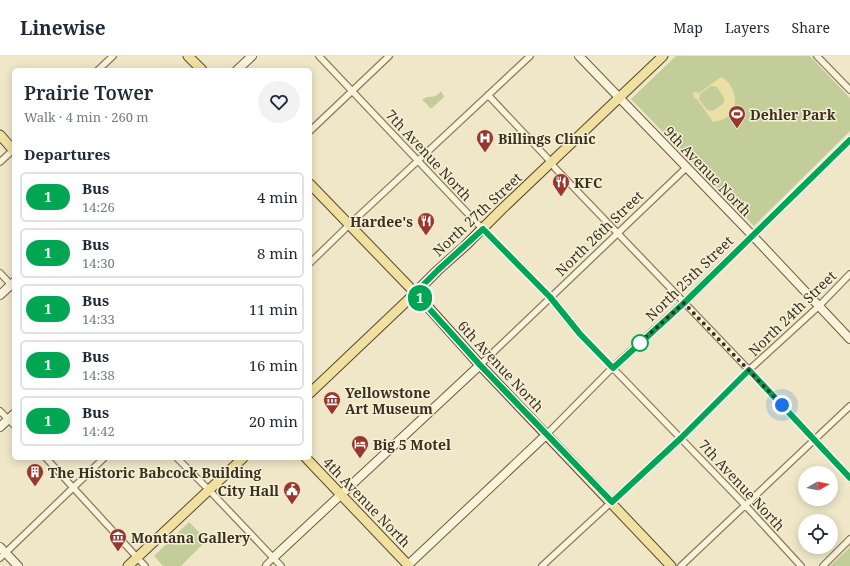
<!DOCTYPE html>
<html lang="en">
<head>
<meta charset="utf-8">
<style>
  :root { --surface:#fff; --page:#f2f2f3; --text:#1f2937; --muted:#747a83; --line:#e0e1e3 }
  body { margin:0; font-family:"Noto Serif",serif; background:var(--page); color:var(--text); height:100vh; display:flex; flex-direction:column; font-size:15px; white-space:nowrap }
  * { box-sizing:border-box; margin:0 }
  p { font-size:13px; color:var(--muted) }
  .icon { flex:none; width:22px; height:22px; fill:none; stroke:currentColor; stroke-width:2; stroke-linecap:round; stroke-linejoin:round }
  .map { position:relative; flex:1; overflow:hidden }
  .sheet { position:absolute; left:12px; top:12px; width:300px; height:392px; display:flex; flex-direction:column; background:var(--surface); border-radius:6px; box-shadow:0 2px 10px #0003 }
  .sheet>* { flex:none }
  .badge { padding:0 8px; border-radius:13px; font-size:14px; line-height:26px }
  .needle { width:26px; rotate:81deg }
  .fabs { position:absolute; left:798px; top:410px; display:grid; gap:8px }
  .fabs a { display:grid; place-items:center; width:40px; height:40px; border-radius:50%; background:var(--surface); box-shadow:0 2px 10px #0003; font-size:20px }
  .you { position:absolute; width:20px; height:20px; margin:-10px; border:3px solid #fff; border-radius:50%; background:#1a73e8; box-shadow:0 0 0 6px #1a73e833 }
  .map>.badge { position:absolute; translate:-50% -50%; box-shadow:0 0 0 2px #fff }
  h2 { padding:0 12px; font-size:15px; line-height:36px }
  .round { display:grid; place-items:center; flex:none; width:42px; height:42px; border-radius:21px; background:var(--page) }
  .overview { display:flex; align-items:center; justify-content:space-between; height:68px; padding:0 12px }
  h1 { font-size:19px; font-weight:600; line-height:30px }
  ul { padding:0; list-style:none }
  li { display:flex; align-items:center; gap:12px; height:50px; margin:0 8px 6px; padding:0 4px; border:2px solid var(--line); border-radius:6px }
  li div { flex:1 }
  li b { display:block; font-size:15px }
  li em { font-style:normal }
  li .badge { min-width:44px; font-weight:700; text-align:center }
  header { display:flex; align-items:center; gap:24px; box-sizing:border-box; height:56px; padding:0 20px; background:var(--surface); border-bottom:1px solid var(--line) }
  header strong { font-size:19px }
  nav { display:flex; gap:22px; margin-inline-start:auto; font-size:14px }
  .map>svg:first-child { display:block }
</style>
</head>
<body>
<header>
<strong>Linewise</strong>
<nav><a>Map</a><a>Layers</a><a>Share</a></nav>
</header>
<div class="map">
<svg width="850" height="510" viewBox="0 0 850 510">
  <rect width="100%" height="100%" fill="#efe7c7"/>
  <path fill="#c2cd9a" d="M676,0H810L850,42V75L754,170L631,43Z
    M441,35L444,41L432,52H430L422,43C424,43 426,41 428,41C434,40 436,42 441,35Z
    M189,466L207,484L181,510H163L154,500Z
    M850,491V510H830Z"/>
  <path fill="#eadfa4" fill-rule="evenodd" d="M721,21C737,29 742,56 722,64C719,65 716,65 713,66L697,43L694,42L693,38L695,36L699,37ZM711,30L717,31L724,42V47L713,55L707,54L699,43L700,38Z"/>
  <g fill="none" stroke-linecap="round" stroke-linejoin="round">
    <defs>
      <path id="street" d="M319,0L490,181L517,207L550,241L580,278L745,449L801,510
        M817,0L850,34
        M98,14L113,0
        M488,39L551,106L555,112L749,314L850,422
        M310,75L389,0
        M0,106L14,93
        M310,207L349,169L530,0
        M0,217L14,232
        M480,309L687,111
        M0,355L14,369
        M546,379L613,311L683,247L850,84
        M46,402L145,510
        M177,402L209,434L281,510
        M0,502L104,402
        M266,509L273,502
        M542,510L681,382L749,314L819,250L850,218
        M681,510L850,350
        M823,510L850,483"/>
      <path id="secondary" d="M579,0L752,179L850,283
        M237,14L252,0
        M0,239L14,226
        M0,371L14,358
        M0,491L18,510
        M273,502L480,309
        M407,510L546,379"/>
      <path id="primary" d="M188,0L202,14
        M0,79L14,95
        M310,128L420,242L480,309L671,510
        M310,337L409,243L438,214L465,190L501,154L663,0
        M306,402L409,510
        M128,510L243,402"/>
    </defs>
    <use href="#street" stroke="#8b7a5c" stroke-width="8"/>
    <use href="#secondary" stroke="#6d5b3f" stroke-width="10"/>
    <use href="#primary" stroke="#594730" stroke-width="11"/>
    <use href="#street" stroke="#f9f3db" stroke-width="5.5"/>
    <use href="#secondary" stroke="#f9f3db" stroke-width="8"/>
    <use href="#primary" stroke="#f1e1a0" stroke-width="9"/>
  </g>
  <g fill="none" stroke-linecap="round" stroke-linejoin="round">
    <defs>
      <path id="line" d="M850,84L684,247L613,312L580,278L550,241L483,173L438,214L415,237L480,309L612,446L681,382L749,314L850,422"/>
    </defs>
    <use href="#line" stroke="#fff" stroke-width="9"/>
    <use href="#line" stroke="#00a651" stroke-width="6"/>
    <path stroke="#3b3020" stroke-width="4" stroke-dasharray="0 7.2" d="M640,287L635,291L684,247L782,349"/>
  </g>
  <defs>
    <symbol id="stadium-pin" viewBox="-11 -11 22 30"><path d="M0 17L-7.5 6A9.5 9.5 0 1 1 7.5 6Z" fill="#9a372c" stroke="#f6f0d7"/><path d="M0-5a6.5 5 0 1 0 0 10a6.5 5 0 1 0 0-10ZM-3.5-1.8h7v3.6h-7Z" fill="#fff"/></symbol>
    <symbol id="hospital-pin" viewBox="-11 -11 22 30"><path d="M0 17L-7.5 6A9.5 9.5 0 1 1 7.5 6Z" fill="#9a372c" stroke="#f6f0d7"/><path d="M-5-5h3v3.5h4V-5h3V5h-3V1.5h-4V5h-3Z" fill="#fff"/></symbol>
    <symbol id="restaurant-pin" viewBox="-11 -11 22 30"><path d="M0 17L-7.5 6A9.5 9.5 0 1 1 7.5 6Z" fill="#9a372c" stroke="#f6f0d7"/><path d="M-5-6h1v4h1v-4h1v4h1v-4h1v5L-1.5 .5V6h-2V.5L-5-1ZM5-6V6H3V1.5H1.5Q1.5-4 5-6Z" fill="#fff"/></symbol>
    <symbol id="museum-pin" viewBox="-11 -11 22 30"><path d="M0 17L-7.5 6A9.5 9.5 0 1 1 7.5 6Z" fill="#9a372c" stroke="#f6f0d7"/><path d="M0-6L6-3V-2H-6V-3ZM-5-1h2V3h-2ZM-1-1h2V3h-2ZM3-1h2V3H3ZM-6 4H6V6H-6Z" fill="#fff"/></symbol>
    <symbol id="hotel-pin" viewBox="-11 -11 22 30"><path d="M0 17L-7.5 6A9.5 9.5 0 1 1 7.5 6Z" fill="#9a372c" stroke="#f6f0d7"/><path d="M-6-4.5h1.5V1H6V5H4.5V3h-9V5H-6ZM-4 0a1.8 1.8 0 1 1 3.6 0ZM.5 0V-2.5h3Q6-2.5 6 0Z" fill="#fff"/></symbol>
    <symbol id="building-pin" viewBox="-11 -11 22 30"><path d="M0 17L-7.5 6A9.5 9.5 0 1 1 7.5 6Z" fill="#9a372c" stroke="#f6f0d7"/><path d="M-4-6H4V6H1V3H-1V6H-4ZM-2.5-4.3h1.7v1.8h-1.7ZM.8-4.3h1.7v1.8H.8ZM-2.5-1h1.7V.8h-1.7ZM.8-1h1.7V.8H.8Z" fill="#fff"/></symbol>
    <symbol id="civic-pin" viewBox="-11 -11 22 30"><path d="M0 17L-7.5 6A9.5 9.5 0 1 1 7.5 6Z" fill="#9a372c" stroke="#f6f0d7"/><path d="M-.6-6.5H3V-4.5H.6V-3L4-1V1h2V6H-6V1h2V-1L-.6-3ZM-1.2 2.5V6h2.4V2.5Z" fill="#fff"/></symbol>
  </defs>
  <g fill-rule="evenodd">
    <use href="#stadium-pin" x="727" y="48" width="20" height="27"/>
    <use href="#hospital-pin" x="475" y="72" width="20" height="27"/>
    <use href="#restaurant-pin" x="551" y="116" width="20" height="27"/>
    <use href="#restaurant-pin" x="416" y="155" width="20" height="27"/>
    <use href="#museum-pin" x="322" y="334" width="20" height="27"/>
    <use href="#hotel-pin" x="350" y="378" width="20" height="27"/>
    <use href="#building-pin" x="25" y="406" width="20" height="27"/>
    <use href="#civic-pin" x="282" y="424" width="20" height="27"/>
    <use href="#museum-pin" x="108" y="471" width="20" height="27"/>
  </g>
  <circle fill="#fff" stroke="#00a651" stroke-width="2" cx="640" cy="287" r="8"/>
  <g text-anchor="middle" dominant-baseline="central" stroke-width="3" stroke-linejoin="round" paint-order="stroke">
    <g font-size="14" font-weight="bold" fill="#3b3020" stroke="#f6f0d7" text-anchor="start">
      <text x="750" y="58">Dehler Park</text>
      <text x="498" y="82">Billings Clinic</text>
      <text x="574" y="126">KFC</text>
      <text x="413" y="165" text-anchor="end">Hardee's</text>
      <text x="345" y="336">Yellowstone<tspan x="345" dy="16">Art Museum</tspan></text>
      <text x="373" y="388">Big 5 Motel</text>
      <text x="48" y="416">The Historic Babcock Building</text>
      <text x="279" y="434" text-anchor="end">City Hall</text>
      <text x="131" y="481">Montana Gallery</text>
    </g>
    <g font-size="14" fill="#3b3020" stroke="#f6f0d7">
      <text transform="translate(429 99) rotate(47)">7th Avenue North</text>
      <text transform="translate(708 115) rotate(46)">9th Avenue North</text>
      <text transform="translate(477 158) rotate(-43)">North 27th Street</text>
      <text transform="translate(599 177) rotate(-44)">North 26th Street</text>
      <text transform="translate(689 222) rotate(-44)">North 25th Street</text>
      <text transform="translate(792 257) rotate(-44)">North 24th Street</text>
      <text transform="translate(501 310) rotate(47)">6th Avenue North</text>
      <text transform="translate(742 429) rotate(47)">7th Avenue North</text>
      <text transform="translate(367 446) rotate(46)">4th Avenue North</text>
    </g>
  </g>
</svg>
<div class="fabs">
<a><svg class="needle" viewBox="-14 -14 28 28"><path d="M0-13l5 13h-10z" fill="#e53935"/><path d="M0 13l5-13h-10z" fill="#747a83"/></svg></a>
<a><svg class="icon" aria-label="locate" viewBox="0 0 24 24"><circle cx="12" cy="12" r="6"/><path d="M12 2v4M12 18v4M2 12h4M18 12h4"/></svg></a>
</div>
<div class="you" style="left:782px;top:349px"></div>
<b class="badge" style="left:420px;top:242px;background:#00a651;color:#fff">1</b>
<section class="sheet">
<div class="overview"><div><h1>Prairie Tower</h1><p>Walk · 4 min · 260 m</p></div><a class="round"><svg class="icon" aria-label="heart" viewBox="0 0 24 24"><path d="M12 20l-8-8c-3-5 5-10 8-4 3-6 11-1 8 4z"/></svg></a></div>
<h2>Departures</h2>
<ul>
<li><span class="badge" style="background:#00a651;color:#fff">1</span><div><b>Bus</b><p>14:26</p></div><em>4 min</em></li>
<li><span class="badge" style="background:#00a651;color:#fff">1</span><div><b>Bus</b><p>14:30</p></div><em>8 min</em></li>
<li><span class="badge" style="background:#00a651;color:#fff">1</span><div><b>Bus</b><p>14:33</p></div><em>11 min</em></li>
<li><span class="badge" style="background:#00a651;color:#fff">1</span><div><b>Bus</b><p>14:38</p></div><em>16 min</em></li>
<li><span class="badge" style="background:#00a651;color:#fff">1</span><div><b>Bus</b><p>14:42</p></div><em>20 min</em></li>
</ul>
</section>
</div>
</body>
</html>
